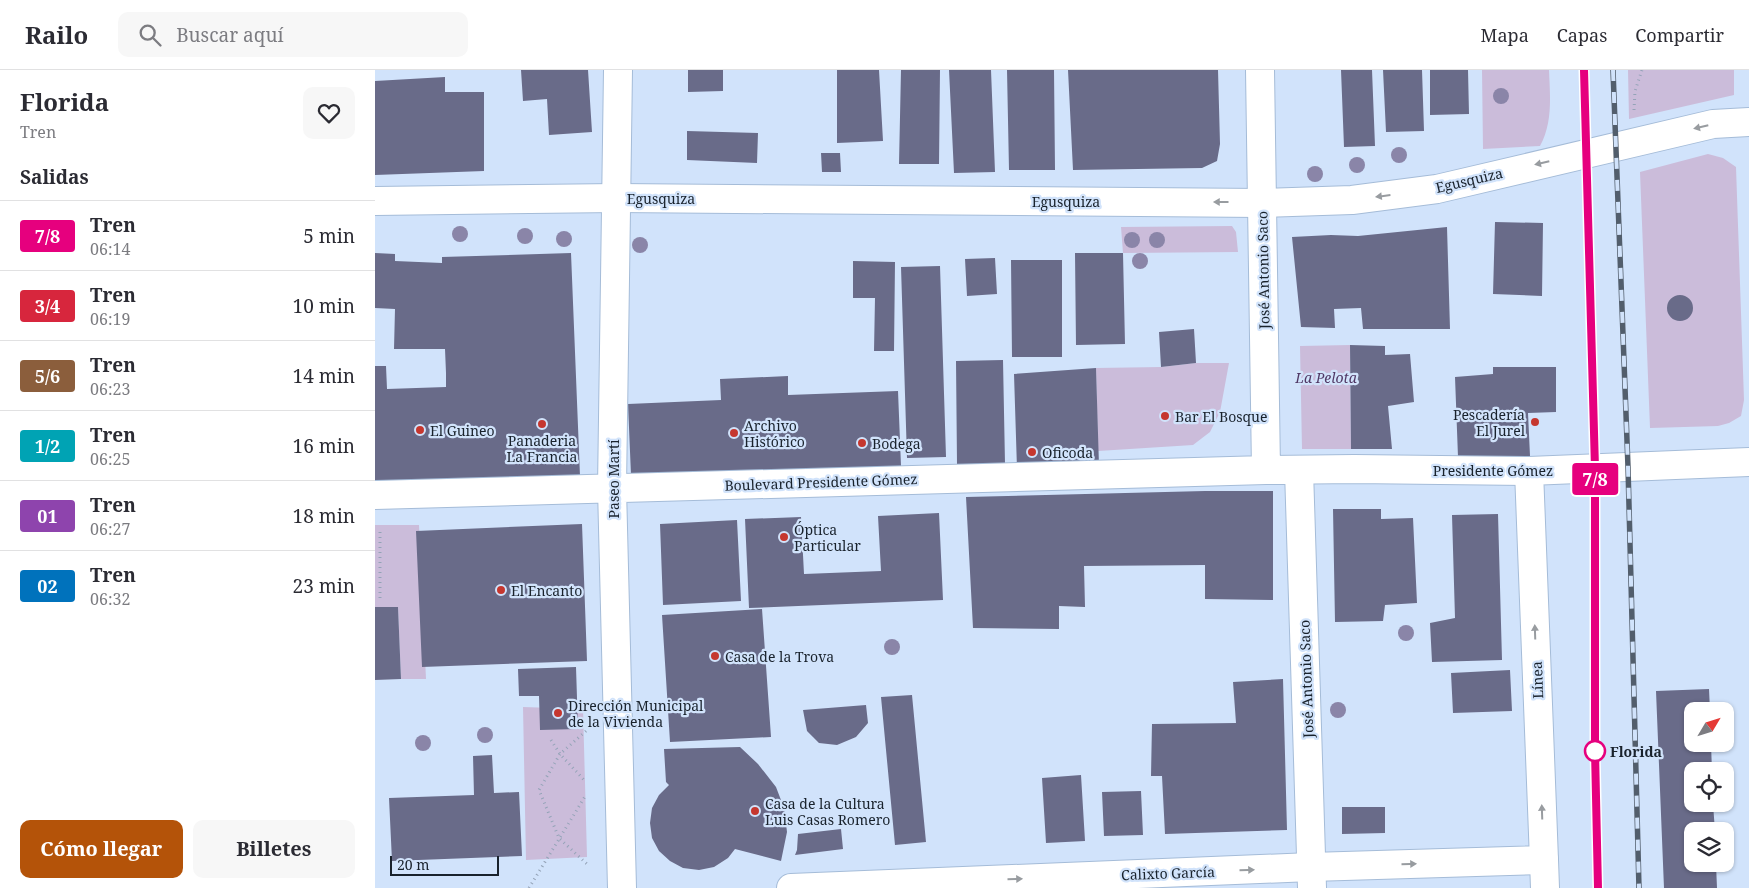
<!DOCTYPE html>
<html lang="es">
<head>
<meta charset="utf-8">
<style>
  :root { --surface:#fff; --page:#f7f7f7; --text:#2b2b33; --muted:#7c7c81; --line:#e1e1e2; --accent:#b45309 }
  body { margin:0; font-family:"Noto Serif",serif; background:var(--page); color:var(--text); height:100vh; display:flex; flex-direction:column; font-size:19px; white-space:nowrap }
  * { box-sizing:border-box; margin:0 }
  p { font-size:16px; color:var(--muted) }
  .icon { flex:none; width:28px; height:28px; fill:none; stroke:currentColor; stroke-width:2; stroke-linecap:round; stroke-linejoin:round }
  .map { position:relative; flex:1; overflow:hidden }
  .panel { display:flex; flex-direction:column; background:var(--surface); width:375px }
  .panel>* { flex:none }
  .badge { padding:0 10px; border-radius:4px; font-size:18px; line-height:32px }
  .needle { width:32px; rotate:52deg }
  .tools { position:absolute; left:1309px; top:632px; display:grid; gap:10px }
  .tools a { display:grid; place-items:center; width:50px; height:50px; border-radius:10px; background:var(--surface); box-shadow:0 1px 4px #0004; font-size:25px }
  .scale { position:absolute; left:15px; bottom:12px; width:109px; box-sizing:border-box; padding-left:5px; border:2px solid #19222c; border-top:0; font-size:14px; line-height:18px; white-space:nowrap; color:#19222c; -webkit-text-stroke:4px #d1e3fb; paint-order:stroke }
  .map>.badge { position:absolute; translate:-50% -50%; box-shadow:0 0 0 2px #fff }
  h2 { padding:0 20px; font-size:19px; line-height:45px }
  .round { display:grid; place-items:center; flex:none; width:52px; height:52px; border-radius:10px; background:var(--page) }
  .headline { display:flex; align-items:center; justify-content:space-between; height:85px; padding:0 20px }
  h1 { font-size:24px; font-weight:700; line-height:38px }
  .button { display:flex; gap:10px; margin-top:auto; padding:10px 20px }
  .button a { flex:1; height:58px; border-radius:10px; background:var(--accent); color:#fff; font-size:20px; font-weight:700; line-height:58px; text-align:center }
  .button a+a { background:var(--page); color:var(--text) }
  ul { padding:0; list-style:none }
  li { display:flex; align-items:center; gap:15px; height:70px; padding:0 20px; border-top:1px solid var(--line) }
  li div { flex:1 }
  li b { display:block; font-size:19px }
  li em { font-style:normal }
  li .badge { min-width:55px; font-weight:700; text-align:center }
  header { display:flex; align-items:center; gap:30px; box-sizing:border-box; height:70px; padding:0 25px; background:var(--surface); border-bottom:1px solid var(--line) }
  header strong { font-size:24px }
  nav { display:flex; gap:28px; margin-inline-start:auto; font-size:18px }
  .search { width:350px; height:45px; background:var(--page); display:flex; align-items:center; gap:12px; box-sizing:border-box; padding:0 18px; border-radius:10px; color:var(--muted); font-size:19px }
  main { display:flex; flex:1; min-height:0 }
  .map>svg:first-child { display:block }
</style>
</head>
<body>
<header>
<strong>Railo</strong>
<div class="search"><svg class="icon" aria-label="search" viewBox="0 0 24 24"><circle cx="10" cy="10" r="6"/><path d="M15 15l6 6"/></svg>Buscar aquí</div>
<nav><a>Mapa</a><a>Capas</a><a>Compartir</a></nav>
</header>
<main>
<section class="panel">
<div class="headline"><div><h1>Florida</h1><p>Tren</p></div><a class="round"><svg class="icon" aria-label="heart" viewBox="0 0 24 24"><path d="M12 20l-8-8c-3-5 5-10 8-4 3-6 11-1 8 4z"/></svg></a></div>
<h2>Salidas</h2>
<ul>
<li><span class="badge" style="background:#e6007e;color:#fff">7/8</span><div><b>Tren</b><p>06:14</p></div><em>5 min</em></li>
<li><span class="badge" style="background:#d7263d;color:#fff">3/4</span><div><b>Tren</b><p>06:19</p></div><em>10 min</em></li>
<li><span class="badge" style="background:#8b5e3c;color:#fff">5/6</span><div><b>Tren</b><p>06:23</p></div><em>14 min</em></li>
<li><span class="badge" style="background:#00a3b4;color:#fff">1/2</span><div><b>Tren</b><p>06:25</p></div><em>16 min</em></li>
<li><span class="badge" style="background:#8e44ad;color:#fff">01</span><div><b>Tren</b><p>06:27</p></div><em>18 min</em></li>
<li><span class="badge" style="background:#0072bc;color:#fff">02</span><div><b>Tren</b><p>06:32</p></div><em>23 min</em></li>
</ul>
<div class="button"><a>Cómo llegar</a><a>Billetes</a></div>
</section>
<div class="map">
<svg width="1374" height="818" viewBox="0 0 1374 818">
  <rect width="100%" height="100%" fill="#d1e3fb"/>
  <path fill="#cbbcda" d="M1107,0H1174C1175,26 1178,52 1165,76L1108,79Z
    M1253,0H1359V25L1254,49Z
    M1333,84L1348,88L1361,97L1369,330L1366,346L1354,353L1343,356L1275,358L1265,102Z
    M857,156L861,162L863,182L748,183L746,157Z
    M975,275L976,379H927L925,276Z
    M821,293H854L845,342L835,362L818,375L723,381L721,298L786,297Z
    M0,455H44L51,609H26L23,537H0Z
    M148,637L208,639L212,787L151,790Z"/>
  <path fill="#696b89" d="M146,0H213L217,62L174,65L172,29L148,31Z
    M313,0H348V21L313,22Z
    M462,0H504L508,71L462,73Z
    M526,0H565L564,94H524Z
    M574,0H616L620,102L579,103Z
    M632,0H679L680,100H634Z
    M693,0H843L845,74L842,91L827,98L698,100Z
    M966,0H997L1000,76L969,77Z
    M1008,0H1047L1049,61L1011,62Z
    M1055,0H1093L1094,44L1055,45Z
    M70,7V22H109V101L0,105V11Z
    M312,61L383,63L382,93L312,90Z
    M446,83H465L466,102H447Z
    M1120,152L1168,153L1167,226L1118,224Z
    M1072,157L1075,259H988L986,238L959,239L960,258L926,257L917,167L956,165L983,166Z
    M0,183L20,184V191L67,193V187L196,183L205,406L74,410L0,411V296H11L12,319L71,317V303L70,279H19L20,239L0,238Z
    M700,183H748L750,274L701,275Z
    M620,188L622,224L592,226L590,189Z
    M636,190H687V287H637Z
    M478,191L520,192L519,281H499L500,228H478Z
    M565,196L571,387L532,388L526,197Z
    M1292 238a13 13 0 1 1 26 0a13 13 0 1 1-26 0Z
    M819,259L821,293L786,297L784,262Z
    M975,275L1010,276V285L1035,284L1039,332L1013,336L1017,379H976Z
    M628,290L630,394H582L581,291Z
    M1118,297H1181V342L1153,343L1155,386L1083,387L1080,307L1118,304Z
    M721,298L724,396L642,399L639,304Z
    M413,306V325L523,321L526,396L256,405L253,334L346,330L345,309Z
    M830,421H898V530L830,529V495L709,496L710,537L684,536V559L598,558L591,427Z
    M958,439H1006V449L1038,448L1042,533L1010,535L1008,551L960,552Z
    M564,443L568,530L374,538L370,449L426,447L429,504L506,501L503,446Z
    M1123,444L1127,590L1057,592L1055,553L1080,548L1077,445Z
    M362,450L366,531L288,535L285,454Z
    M207,454L212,591L47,597L41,461Z
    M0,537H23L26,609L0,610Z
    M387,539L396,667L295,672L287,545Z
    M201,597L203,659L165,660L164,626H144L143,599Z
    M1135,600L1137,641L1078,643L1076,603Z
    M908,609L912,760L790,764L787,706H776L777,654L861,653L858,612Z
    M1334,619L1335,641H1318V674H1336L1337,701H1318V734H1338L1340,761H1318V794H1341L1342,818H1289L1281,621Z
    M537,625L551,772L520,775L506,627Z
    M491,635L493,653L481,667L462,675L444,673L432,661L428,640Z
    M365,677L383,694L401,717L409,738L412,762L406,791L360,779L353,788L339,797L324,800L308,798L295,791L284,781L277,768L275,753L277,738L284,725L294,715L291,712L289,679Z
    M117,685L119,723L144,722L147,786L17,791L14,728L99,725L98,686Z
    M706,705L710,771L671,773L667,708Z
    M766,721L768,765L729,766L727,722Z
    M967,737H1010V763L967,764Z
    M466,759L468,779L420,785L422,780L423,764Z"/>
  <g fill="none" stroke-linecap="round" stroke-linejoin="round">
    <defs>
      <path id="minor" d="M243,0L237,418L247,818
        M885,0L891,400
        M924,400L937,818
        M0,425L891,400L979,399L1154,401
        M1169,790L1170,818"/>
      <path id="major" d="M0,131L242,128L887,133L977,130L1062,119L1338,54L1374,52
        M416,818L936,797L1169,790L1154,401L1374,392"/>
    </defs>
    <use href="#minor" stroke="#a5bcd8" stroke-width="30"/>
    <use href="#major" stroke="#a5bcd8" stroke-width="30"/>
    <path stroke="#94a3b7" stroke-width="3" stroke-dasharray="1 4" stroke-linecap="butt" d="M1259,40L1260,21L1267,0
      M5,528V458
      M211,661L185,684L164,720L184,768L213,795
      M176,670L185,684L211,712
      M154,818L211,725"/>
    <use href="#minor" stroke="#fff" stroke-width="28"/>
    <use href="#major" stroke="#fff" stroke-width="28"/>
    <defs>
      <path id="rail" d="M1210,0L1220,398V681L1223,818
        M1238,0L1253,397L1264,818"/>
    </defs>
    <use href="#rail" stroke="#525e6c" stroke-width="5.5"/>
    <use href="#rail" stroke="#d1e3fb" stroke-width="4" stroke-dasharray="11" stroke-linecap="butt"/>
  </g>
  <g fill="#8a85a8">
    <circle cx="1126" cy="26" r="8"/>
    <circle cx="1024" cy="85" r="8"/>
    <circle cx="982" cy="95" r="8"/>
    <circle cx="940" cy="104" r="8"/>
    <circle cx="85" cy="164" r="8"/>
    <circle cx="150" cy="166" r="8"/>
    <circle cx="189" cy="169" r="8"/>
    <circle cx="757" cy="170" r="8"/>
    <circle cx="782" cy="170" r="8"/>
    <circle cx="265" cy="175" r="8"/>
    <circle cx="765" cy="191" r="8"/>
    <circle cx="1031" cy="563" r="8"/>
    <circle cx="517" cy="577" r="8"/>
    <circle cx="963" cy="640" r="8"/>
    <circle cx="110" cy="665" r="8"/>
    <circle cx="48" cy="673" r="8"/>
  </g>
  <defs><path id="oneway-solid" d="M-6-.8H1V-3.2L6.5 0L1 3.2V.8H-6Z" transform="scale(1.25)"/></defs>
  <g fill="#989ca0">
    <use href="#oneway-solid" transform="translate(1326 57) rotate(167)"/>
    <use href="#oneway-solid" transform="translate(1167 93) rotate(167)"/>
    <use href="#oneway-solid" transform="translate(1008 126) rotate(173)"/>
    <use href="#oneway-solid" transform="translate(846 132) rotate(-180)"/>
    <use href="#oneway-solid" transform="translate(1160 562) rotate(-92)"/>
    <use href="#oneway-solid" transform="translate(1167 742) rotate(-92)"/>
    <use href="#oneway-solid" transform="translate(1034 794) rotate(-2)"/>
    <use href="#oneway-solid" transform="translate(872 800) rotate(-2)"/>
    <use href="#oneway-solid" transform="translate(640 809) rotate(-2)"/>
  </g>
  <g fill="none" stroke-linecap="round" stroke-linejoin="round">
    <defs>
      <path id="line" d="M1209,0L1220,398V681L1223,818"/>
    </defs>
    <use href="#line" stroke="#fff" stroke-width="11"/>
    <use href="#line" stroke="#e6007e" stroke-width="8"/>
  </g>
  <g fill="#c5372f" stroke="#d1e3fb" stroke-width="2">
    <circle cx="790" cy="346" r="5"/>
    <circle cx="1160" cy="352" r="5"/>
    <circle cx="167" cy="354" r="5"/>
    <circle cx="45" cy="360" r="5"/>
    <circle cx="359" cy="363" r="5"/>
    <circle cx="487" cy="373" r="5"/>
    <circle cx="657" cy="382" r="5"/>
    <circle cx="409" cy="467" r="5"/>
    <circle cx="126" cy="520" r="5"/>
    <circle cx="340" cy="586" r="5"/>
    <circle cx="183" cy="643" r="5"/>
    <circle cx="380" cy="741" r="5"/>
  </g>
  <circle fill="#fff" stroke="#e6007e" stroke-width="2.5" cx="1220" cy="681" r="10"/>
  <g text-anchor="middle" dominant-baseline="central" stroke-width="4.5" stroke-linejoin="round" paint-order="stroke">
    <g font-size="14" fill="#19222c" stroke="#d1e3fb">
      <text transform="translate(1094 110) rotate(-13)">Egusquiza</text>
      <text x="286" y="128">Egusquiza</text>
      <text x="691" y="131">Egusquiza</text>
      <text transform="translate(888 200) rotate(-91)">José Antonio Saco</text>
      <text x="1118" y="400">Presidente Gómez</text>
      <text transform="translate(238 409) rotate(-90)">Paseo Martí</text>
      <text transform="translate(446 412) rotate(-2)">Boulevard Presidente Gómez</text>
      <text transform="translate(931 609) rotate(-92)">José Antonio Saco</text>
      <text transform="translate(1162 610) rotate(-92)">Línea</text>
      <text transform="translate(793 803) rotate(-2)">Calixto García</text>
    </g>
    <g font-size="14" font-style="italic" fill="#503865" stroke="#d1e3fb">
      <text x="951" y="307">La Pelota</text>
    </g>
    <g font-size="14" fill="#19222c" stroke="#d1e3fb" text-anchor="start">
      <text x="1150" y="344" text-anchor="end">Pescadería<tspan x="1150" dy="16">El Jurel</tspan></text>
      <text x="800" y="346">Bar El Bosque</text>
      <text x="369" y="355">Archivo<tspan x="369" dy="16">Histórico</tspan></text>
      <text x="55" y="360">El Guineo</text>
      <text x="167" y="370" text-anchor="middle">Panaderia<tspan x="167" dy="16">La Francia</tspan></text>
      <text x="497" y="373">Bodega</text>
      <text x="667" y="382">Oficoda</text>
      <text x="419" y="459">Óptica<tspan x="419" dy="16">Particular</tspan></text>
      <text x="136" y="520">El Encanto</text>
      <text x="350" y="586">Casa de la Trova</text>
      <text x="193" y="635">Dirección Municipal<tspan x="193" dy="16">de la Vivienda</tspan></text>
      <text x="390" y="733">Casa de la Cultura<tspan x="390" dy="16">Luis Casas Romero</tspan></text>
    </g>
    <g font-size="14" font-weight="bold" fill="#19222c" stroke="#d1e3fb" text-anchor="start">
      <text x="1235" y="681">Florida</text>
    </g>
  </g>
</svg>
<div class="tools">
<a><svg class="needle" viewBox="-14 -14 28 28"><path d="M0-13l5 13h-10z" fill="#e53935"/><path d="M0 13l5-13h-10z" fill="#7c7c81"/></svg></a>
<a><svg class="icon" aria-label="locate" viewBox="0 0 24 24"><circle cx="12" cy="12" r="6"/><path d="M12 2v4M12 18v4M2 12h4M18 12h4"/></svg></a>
<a><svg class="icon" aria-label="layers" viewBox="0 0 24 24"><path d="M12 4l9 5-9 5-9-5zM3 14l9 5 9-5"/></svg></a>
</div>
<div class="scale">20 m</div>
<b class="badge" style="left:1220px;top:409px;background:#e6007e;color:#fff">7/8</b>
</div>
</main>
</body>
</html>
